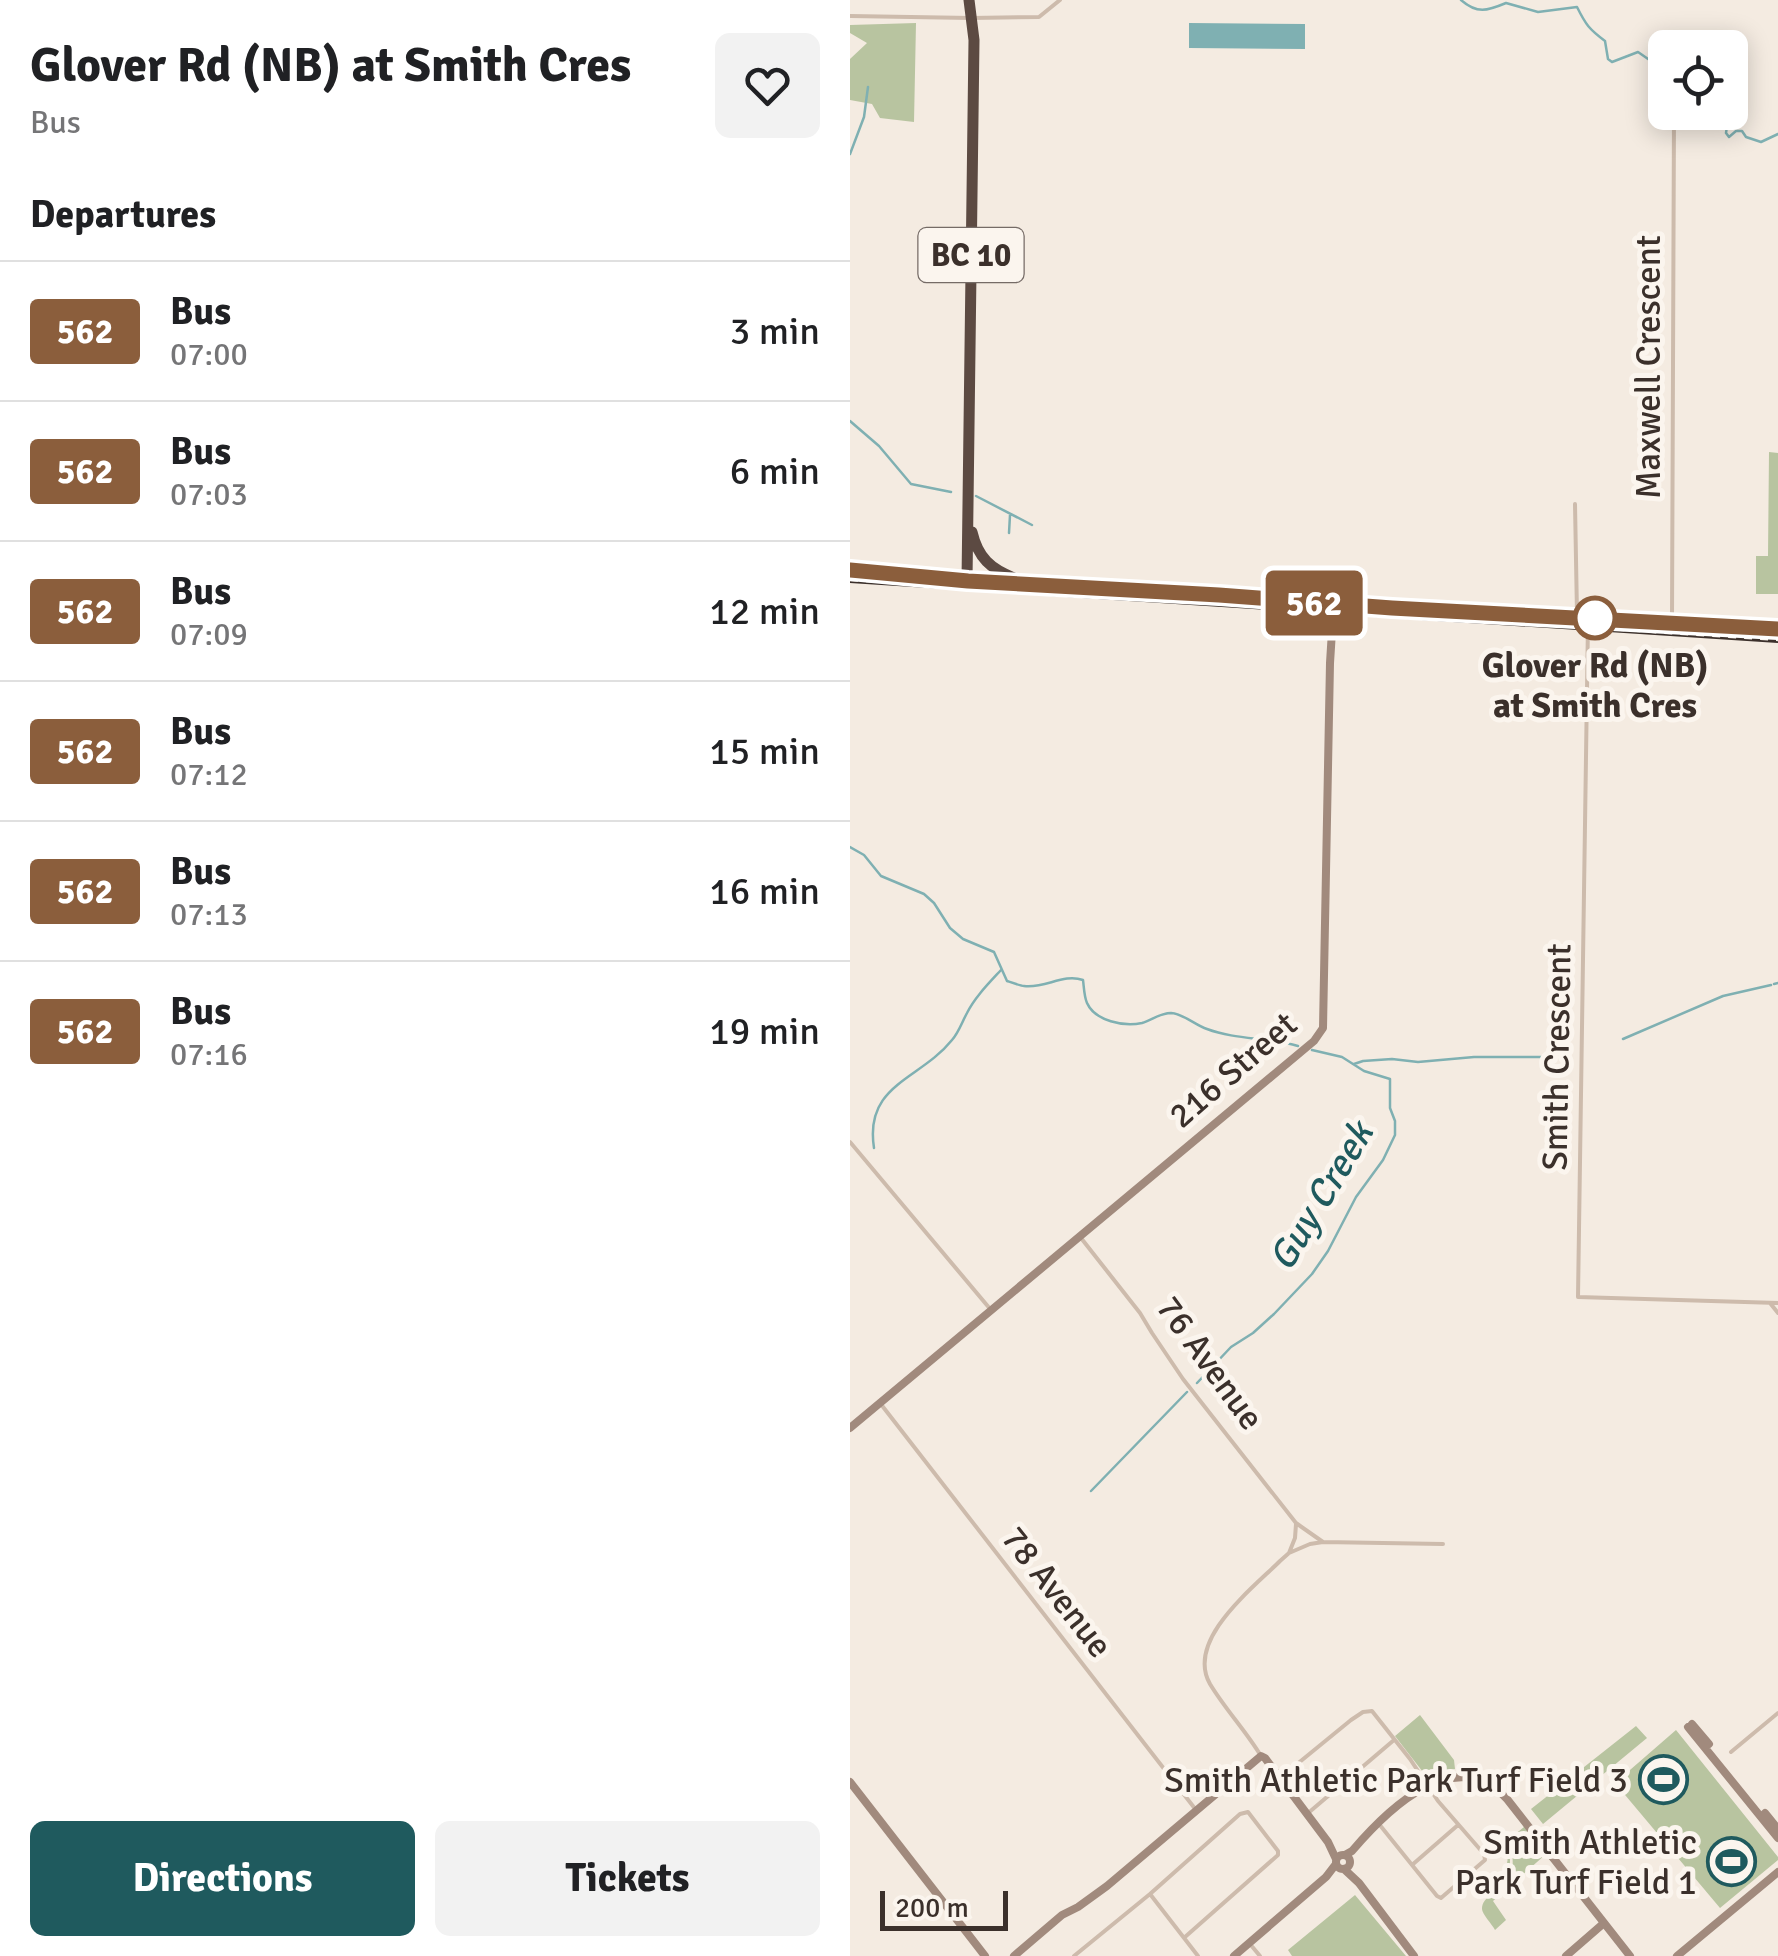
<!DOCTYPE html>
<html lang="en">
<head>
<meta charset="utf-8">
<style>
  :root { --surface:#fff; --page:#f2f2f2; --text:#202124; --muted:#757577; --line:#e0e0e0; --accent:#1f5a5e }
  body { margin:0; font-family:Signika,sans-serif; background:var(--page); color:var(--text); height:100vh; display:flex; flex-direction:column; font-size:38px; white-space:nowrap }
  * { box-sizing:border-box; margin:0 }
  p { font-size:32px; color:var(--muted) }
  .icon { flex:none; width:55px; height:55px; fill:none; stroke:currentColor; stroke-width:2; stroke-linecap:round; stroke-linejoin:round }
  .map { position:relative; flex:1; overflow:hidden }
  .panel { display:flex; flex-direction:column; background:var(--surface); width:850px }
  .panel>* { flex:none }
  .badge { padding:0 20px; border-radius:8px; font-size:35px; line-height:65px }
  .controls { position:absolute; left:798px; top:30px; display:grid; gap:20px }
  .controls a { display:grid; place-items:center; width:100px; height:100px; border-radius:15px; background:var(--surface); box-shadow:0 5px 25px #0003; font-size:50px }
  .scale { position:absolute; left:30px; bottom:25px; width:128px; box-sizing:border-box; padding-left:10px; border:5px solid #3b302b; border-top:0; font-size:28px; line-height:35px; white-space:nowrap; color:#3b302b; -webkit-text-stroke:8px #fbf5ee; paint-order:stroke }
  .map>.badge { position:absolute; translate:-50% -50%; box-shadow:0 0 0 5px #fff }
  h2 { padding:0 30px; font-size:38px; line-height:90px }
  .round { display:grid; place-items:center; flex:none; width:105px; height:105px; border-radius:15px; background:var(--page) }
  .head { display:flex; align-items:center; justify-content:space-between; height:170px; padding:0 30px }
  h1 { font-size:48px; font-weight:700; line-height:75px }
  .cta { display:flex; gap:20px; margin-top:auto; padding:20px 30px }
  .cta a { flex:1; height:115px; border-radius:15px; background:var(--accent); color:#fff; font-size:40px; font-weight:700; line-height:115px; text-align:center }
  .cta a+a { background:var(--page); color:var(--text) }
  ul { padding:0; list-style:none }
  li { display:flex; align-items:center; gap:30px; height:140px; padding:0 30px; border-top:2px solid var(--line) }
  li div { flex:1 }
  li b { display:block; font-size:38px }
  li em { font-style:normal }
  li .badge { min-width:110px; font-weight:700; text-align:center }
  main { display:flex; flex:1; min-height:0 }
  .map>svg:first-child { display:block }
</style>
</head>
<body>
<main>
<section class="panel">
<div class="head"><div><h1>Glover Rd (NB) at Smith Cres</h1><p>Bus</p></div><a class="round"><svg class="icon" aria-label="heart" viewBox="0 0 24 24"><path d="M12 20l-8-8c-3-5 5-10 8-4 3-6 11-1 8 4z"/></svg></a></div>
<h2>Departures</h2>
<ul>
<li><span class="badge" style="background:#8b5e3c;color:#fff">562</span><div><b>Bus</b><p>07:00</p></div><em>3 min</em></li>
<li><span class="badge" style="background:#8b5e3c;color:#fff">562</span><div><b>Bus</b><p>07:03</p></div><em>6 min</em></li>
<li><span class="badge" style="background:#8b5e3c;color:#fff">562</span><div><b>Bus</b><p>07:09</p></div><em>12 min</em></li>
<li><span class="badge" style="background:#8b5e3c;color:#fff">562</span><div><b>Bus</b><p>07:12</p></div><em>15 min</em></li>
<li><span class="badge" style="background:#8b5e3c;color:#fff">562</span><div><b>Bus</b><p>07:13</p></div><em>16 min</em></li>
<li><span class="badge" style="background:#8b5e3c;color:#fff">562</span><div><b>Bus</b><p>07:16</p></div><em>19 min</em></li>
</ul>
<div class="cta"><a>Directions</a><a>Tickets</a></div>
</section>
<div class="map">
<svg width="928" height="1956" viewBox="0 0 928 1956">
  <rect width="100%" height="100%" fill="#f4ebe1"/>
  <path fill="#b8c4a0" d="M66,23L64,122L30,118L22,104L0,100V59L17,43L0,33V25Z
    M919,452L928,453V594H906V556H918Z
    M570,1715L604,1760L605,1769L576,1776L545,1736Z
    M786,1726L797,1738L693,1824L681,1809Z
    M826,1730L928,1857V1860L870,1908L765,1783Z
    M669,1819L694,1850V1854L696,1853L710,1871L695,1855L643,1901L656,1920L645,1930C642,1924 632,1914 632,1909C632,1896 649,1892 656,1885C665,1874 663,1857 661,1845L676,1830L660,1843C659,1869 665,1876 640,1893L634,1891L626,1894L621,1881L622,1880L634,1890C649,1877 666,1865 653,1844L674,1827Z
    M505,1895L556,1956H442L438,1950Z"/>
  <path fill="#7fb0b2" d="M339,23L455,24V49L339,48Z"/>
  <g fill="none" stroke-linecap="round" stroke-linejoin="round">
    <path stroke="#7fb0b2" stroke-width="2.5" d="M611,0C627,14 637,11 656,3L688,12L727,7C736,25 739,29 755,41L758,59L762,62L788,52L801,61L810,62L814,57L812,48H817
      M880,106V109
      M879,112L876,133L879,137L886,131H892L896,137L911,142L928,134
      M0,154L14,117L18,87
      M0,421L29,446L61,484L101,492
      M126,496L182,525
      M159,533L160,515
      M0,847L14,855L31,876L74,894L84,903L100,928L113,939L144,952L157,981C160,982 171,986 174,986C195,989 213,973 233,980C234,987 234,996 237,1003C245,1021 274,1027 292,1023C302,1020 310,1013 321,1013C334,1014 345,1025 357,1029C386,1040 418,1037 448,1046
      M924,984L928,983
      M773,1039L873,996L921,985
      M504,1064L513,1061L542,1059L568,1062L624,1057H701
      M24,1148C14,1084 70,1080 102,1040C109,1032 112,1022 117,1013C125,997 139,983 151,970
      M347,1383L381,1347L403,1333L424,1314L462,1274L478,1251L506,1197L533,1160L545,1135V1121L540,1108V1079L514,1071L492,1057L462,1050
      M241,1491L337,1392"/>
    <path stroke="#cdbbac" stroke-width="4" d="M0,16L121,18L189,17L210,0
      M725,504L727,614
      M822,618L824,112
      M738,622L728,1297L928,1303
      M0,1142L141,1310
      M231,1238L290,1313L302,1333L333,1379L446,1523L473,1542
      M920,1303L928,1313
      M30,1403L346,1810
      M439,1553L445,1538L446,1524
      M881,1752L928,1713
      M411,1756C396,1731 375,1709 360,1684C335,1640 403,1588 430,1561L439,1553L460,1544L473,1542L593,1544
      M430,1778L501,1720L513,1712L522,1711L560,1759L588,1801L634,1854L635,1860L591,1898L587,1896L529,1824
      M457,1814L544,1740
      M562,1865L608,1825
      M300,1894L348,1956
      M400,1944L410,1956
      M224,1956L300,1894L390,1814L398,1812L428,1851V1855L335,1937"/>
    <path stroke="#a18a7d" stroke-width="8" d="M0,570L117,581
      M0,1428L464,1041L473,1028L480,663L483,615L493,605
      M842,1724L859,1744
      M838,1727L928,1838
      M0,1782L135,1956
      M915,1813L928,1829
      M486 1862a7 7 0 1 1 14 0a7 7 0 1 1-14 0Z
      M495,1855L502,1851C537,1810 605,1742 657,1799L780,1956
      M494,1869L509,1883L564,1956
      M164,1956L212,1915L228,1907L257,1886L411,1756L415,1758L478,1842L486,1859
      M384,1956L476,1877L486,1864
      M716,1956L754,1923
      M827,1956L928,1872"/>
    <path stroke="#5c4a42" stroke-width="11" d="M119,0L124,40L117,581L338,593L605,612L625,611L928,629
      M122,532C128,558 141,569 164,578
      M465,605L476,612L479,620"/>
    <defs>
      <path id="rail" d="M0,580L928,640"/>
    </defs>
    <use href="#rail" stroke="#3b302b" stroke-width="6"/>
    <use href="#rail" stroke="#fbf5ee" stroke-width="2.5" stroke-dasharray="8" stroke-linecap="butt"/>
  </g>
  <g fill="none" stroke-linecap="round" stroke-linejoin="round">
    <defs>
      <path id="line" d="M0,570L118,581L369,595L542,608L928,629"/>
    </defs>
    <use href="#line" stroke="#fff" stroke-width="22"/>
    <use href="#line" stroke="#8b5e3c" stroke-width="15"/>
  </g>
  <defs>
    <symbol id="stadium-ring" viewBox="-11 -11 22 22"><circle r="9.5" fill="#fbf5ee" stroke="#1f5a5e" stroke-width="1.5"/><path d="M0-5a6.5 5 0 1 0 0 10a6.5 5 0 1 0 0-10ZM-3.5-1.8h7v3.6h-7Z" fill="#1f5a5e"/></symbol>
  </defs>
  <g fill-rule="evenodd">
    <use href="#stadium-ring" x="786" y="1752" width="55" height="55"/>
    <use href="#stadium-ring" x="854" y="1834" width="55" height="55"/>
  </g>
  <circle fill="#fff" stroke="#8b5e3c" stroke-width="5" cx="745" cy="618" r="20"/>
  <g text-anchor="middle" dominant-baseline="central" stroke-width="10" stroke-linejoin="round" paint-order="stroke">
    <rect fill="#fbf5ee" stroke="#756b66" stroke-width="2.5" x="68.5" y="228" width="105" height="54" rx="8"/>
    <g font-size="32" font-weight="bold" fill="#3b302b">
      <text x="121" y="255">BC 10</text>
    </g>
    <g font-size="35" fill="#3b302b" stroke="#fbf5ee">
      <text transform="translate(798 367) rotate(-90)">Maxwell Crescent</text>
      <text transform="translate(707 1057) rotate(-89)">Smith Crescent</text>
      <text transform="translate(383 1070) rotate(-41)">216 Street</text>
      <text transform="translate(360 1363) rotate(54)">76 Avenue</text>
      <text transform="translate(207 1592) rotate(52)">78 Avenue</text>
    </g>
    <g font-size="35" font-weight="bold" fill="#3b302b" stroke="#fbf5ee">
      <text x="745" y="665">Glover Rd (NB)<tspan x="745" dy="40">at Smith Cres</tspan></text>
    </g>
    <g font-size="35" fill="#3b302b" stroke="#fbf5ee" text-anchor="end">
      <text x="778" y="1780">Smith Athletic Park Turf Field 3</text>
      <text x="847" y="1842">Smith Athletic<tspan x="847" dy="40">Park Turf Field 1</tspan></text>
    </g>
    <g font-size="38" font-style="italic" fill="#1f5a5e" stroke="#fbf5ee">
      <text transform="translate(471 1196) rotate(-59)">Guy Creek</text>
    </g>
  </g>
</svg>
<div class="controls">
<a><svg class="icon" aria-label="locate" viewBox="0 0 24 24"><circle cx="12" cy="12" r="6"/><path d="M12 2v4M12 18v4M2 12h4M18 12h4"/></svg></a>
</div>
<div class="scale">200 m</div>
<b class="badge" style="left:464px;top:603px;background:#8b5e3c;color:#fff">562</b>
</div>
</main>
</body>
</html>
